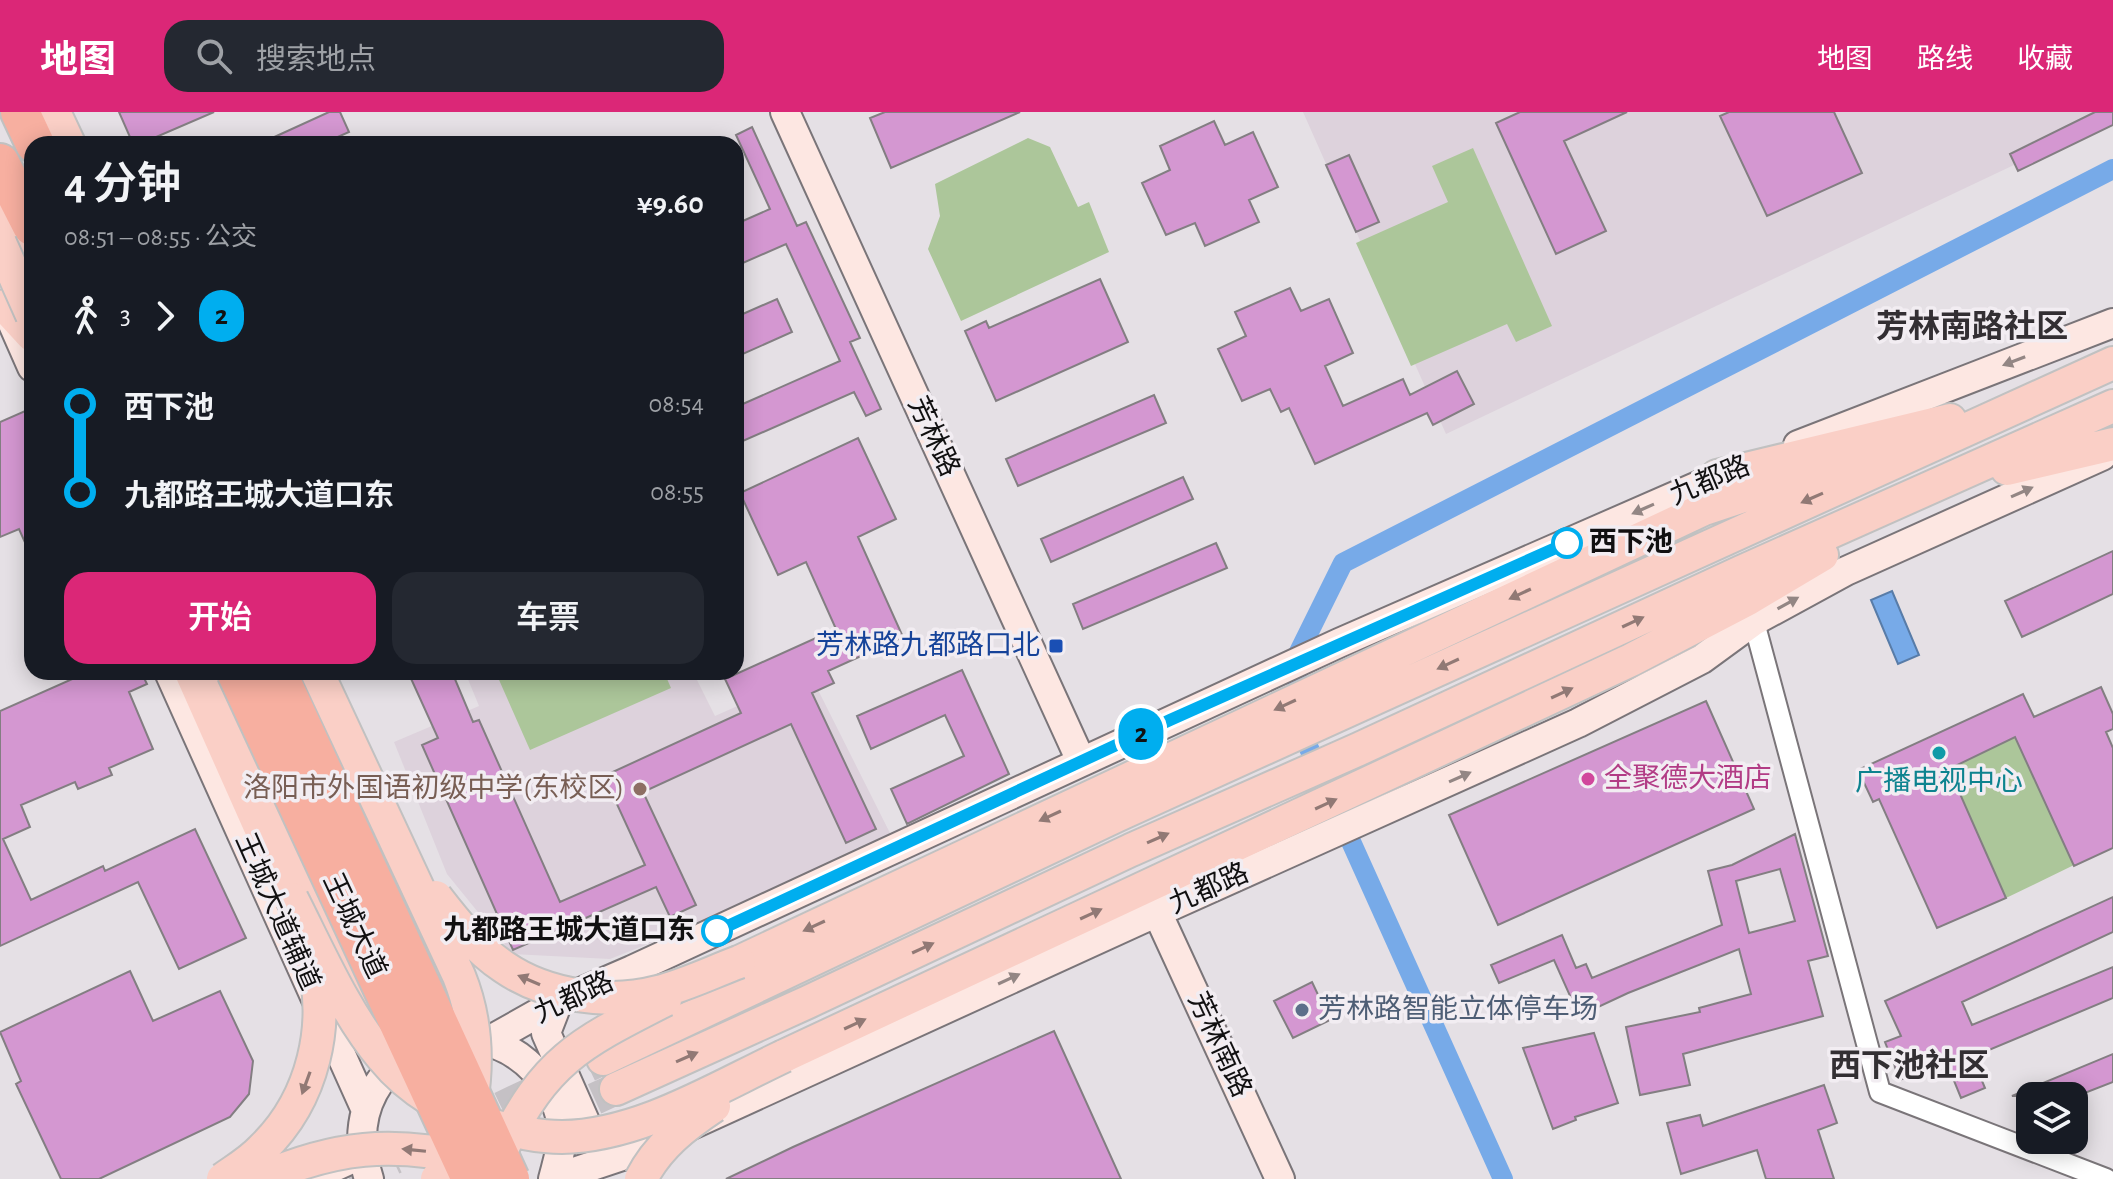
<!DOCTYPE html>
<html lang="zh">
<head>
<meta charset="utf-8">
<style>
  :root { --surface:#171b24; --page:#242831; --text:#f1f3f6; --muted:#9ea1a6; --accent:#db2777 }
  body { margin:0; font-family:"Alegreya Sans","Noto Sans SC",sans-serif; background:var(--page); color:var(--text); height:100vh; display:flex; flex-direction:column; font-size:30px; white-space:nowrap }
  * { box-sizing:border-box; margin:0 }
  p { font-size:26px; color:var(--muted) }
  .icon { flex:none; width:44px; height:44px; fill:none; stroke:currentColor; stroke-width:2; stroke-linecap:round; stroke-linejoin:round }
  .map { position:relative; flex:1; overflow:hidden }
  .panel { position:absolute; left:24px; top:24px; width:720px; height:544px; display:flex; flex-direction:column; background:var(--surface); border-radius:24px; box-shadow:0 4px 20px #0003 }
  .panel>* { flex:none }
  .badge { padding:0 16px; border-radius:26px; font-size:28px; line-height:52px }
  .buttons { position:absolute; left:2016px; top:970px; display:grid; gap:16px }
  .buttons a { display:grid; place-items:center; width:72px; height:72px; border-radius:16px; background:var(--surface); box-shadow:0 4px 20px #0003; font-size:40px }
  .map>.badge { position:absolute; translate:-50% -50%; box-shadow:0 0 0 4px #fff }
  .legs { display:flex; align-items:center; gap:12px; height:88px; padding:0 40px; font-size:26px }
  .legs p { margin-inline-start:auto }
  .headline { display:flex; align-items:center; justify-content:space-between; height:136px; padding:0 40px }
  h1 { font-size:44px; font-weight:600; line-height:60px }
  .action { display:flex; gap:16px; margin-top:auto; padding:16px 40px }
  .action a { flex:1; height:92px; border-radius:24px; background:var(--accent); color:#fff; font-size:32px; font-weight:600; line-height:92px; text-align:center }
  .action a+a { background:var(--page); color:var(--text) }
  ul { padding:0 40px; list-style:none }
  li { display:flex; align-items:center; gap:28px; height:88px; font-size:30px }
  li i { display:grid; place-items:center; width:12px; height:100%; margin:0 10px; background:currentColor }
  li i::after { content:''; width:20px; height:20px; margin:-10px; border:6px solid; border-radius:50%; background:var(--surface) }
  li p { margin-inline-start:auto }
  li:first-child i { background:linear-gradient(#0000 50%,currentColor 0) }
  li:last-child i { background:linear-gradient(currentColor 50%,#0000 0) }
  header { display:flex; align-items:center; gap:48px; box-sizing:border-box; height:112px; padding:0 40px; background:var(--accent); color:#fff }
  header strong { font-size:38px }
  nav { display:flex; gap:44px; margin-inline-start:auto; font-size:28px }
  .search { width:560px; height:72px; background:var(--page); display:flex; align-items:center; gap:20px; box-sizing:border-box; padding:0 28px; border-radius:24px; color:var(--muted); font-size:30px }
  .map>svg:first-child { display:block }
</style>
</head>
<body>
<header>
<strong>地图</strong>
<div class="search"><svg class="icon" aria-label="search" viewBox="0 0 24 24"><circle cx="10" cy="10" r="6"/><path d="M15 15l6 6"/></svg>搜索地点</div>
<nav><a>地图</a><a>路线</a><a>收藏</a></nav>
</header>
<div class="map">
<svg width="2113" height="1067" viewBox="0 0 2113 1067">
  <rect width="100%" height="100%" fill="#e5e0e5"/>
  <path fill="#ddd2dc" d="M1303,0H2113V6L1446,322Z
    M465,560H693L715,604L810,562L891,723L673,822L610,847L512,842L447,762L394,630L479,594Z"/>
  <path fill="#acc69a" d="M1028,26L1050,35L1078,95L1089,90L1109,140L961,209L928,137L940,104L935,72Z
    M1473,36L1552,214L1516,230L1507,212L1411,254L1356,131L1448,90L1432,54Z
    M498,560H664L671,576L530,638L496,561Z
    M2015,625L2074,753L2006,786L1949,657Z"/>
  <path fill="#77aae8" stroke="#587ca8" stroke-width="2" d="M1892,479L1919,543L1898,552L1871,488Z"/>
  <g fill="none" stroke-linecap="round" stroke-linejoin="round">
    <path stroke="#77aae8" stroke-width="20" d="M1503,1067L1298,612L1297,544L1343,451L2113,57"/>
  </g>
  <path fill="#d497d1" stroke="#837e82" stroke-width="2" fill-rule="evenodd" d="M119,0H214L140,32H133Z
    M329,0H340L349,20L322,32H259Z
    M885,0H1020L891,56L870,6Z
    M1520,0H1627L1564,29L1606,119L1556,142L1496,11Z
    M1729,0H1834L1862,61L1767,104L1720,4Z
    M2095,0H2113V13L2018,59L2010,42Z
    M1214,9L1225,33L1253,20L1278,75L1249,88L1259,110L1205,134L1195,111L1166,123L1142,71L1170,58L1160,34Z
    M752,15L797,114L806,110L860,226L850,230L881,297L866,304L854,280L736,332V295L840,249L786,132L736,154V112L770,97L736,23Z
    M1349,43L1379,110L1356,120L1326,53Z
    M1100,167L1128,230L996,289L965,219L986,209L989,216Z
    M1290,176L1301,199L1329,187L1353,241L1325,254L1343,294L1403,267L1410,283L1457,259L1474,292L1433,313L1427,301L1315,352L1289,296L1281,300L1270,277L1242,289L1218,237L1246,224L1235,200Z
    M777,187L792,220L736,245V205Z
    M1154,283L1166,311L1018,374L1006,347Z
    M32,296V446L19,417L0,425V310Z
    M858,326L896,407L858,425L903,525L828,559L834,571L812,581L876,717L846,731L791,612L643,680L696,793L670,805L656,775L513,838L422,633L438,626L408,560H452L473,610L479,608L560,790L645,753L604,664L741,601L725,567L836,517L806,450L778,463L740,381Z
    M1183,365L1193,387L1051,450L1041,427Z
    M1216,431L1227,456L1083,517L1073,492Z
    M2113,439V482L2022,525L2005,489Z
    M962,558L1009,662L907,712L891,677L964,644L945,603L871,637L857,604Z
    M88,560H141L147,572L129,580L153,637L109,656L112,663L78,677L75,670L21,693L30,715L3,727L31,788L103,754L105,759L195,717L246,826L179,857L138,770L0,834V599Z
    M2101,575L2113,602V617L2106,620L2113,636V736L2074,754L2015,625L1949,657L2006,786L1937,816L1879,687L1873,690L1858,658L2023,582L2034,605Z
    M1706,589L1754,697L1498,813L1449,703Z
    M1795,722L1828,844L1808,849L1823,904L1683,942L1690,973L1640,983L1626,915L1700,900L1699,896L1751,882L1739,837L1628,881L1579,904L1554,848L1499,871L1491,853L1562,823L1576,856L1586,852L1592,866L1722,813L1708,759L1732,753ZM1780,757L1795,809L1749,821L1736,769Z
    M2113,785V820L1962,890L1972,913L2113,855V886L1972,945L1985,976L1961,986L1946,949L1900,968L1885,930L1901,924L1885,889Z
    M130,859L153,909L220,879L253,949L249,982L230,1005L99,1067H61L16,972L21,969L0,920Z
    M1312,870L1330,908L1293,926L1274,889Z
    M1054,919L1121,1067H726L793,1035Z
    M1594,921L1618,991L1575,1005L1576,1008L1553,1017L1523,936Z
    M2113,942V970L2077,984H2012Z
    M1824,973L1837,1011L1818,1018L1834,1067H1766L1757,1038L1681,1062L1667,1011L1700,1003L1703,1014Z"/>
  <g fill="none" stroke-linecap="round" stroke-linejoin="round">
    <path stroke="#c5c1c5" stroke-width="32" stroke-dasharray="32 16" stroke-linecap="butt" d="M551,1007L616,977
      M458,1016L603,947
      M349,1067L395,1046"/>
    <defs>
      <path id="street" d="M1751,499L1880,980L2106,1067"/>
      <path id="secondary" d="M785,0L1081,649
        M9,203L32,255
        M1798,333L2113,211
        M169,560L365,996
        M1157,800L1280,1067
        M558,890L546,921L587,1014L610,1030
        M477,928C521,934 558,973 562,1017C563,1034 557,1051 553,1067
        M487,930L558,890L632,858L1339,531L1737,357
        M308,1067L347,1049
        M369,1067C353,1018 365,974 407,942
        M553,1067L628,1042L1140,808L1578,611L1702,547L1754,509L1846,459L2102,344"/>
      <path id="primary" d="M54,0L69,32
        M0,99L27,155
        M5,194L32,223
        M2007,357L2113,332
        M1717,364L1950,308
        M191,560L292,787
        M215,560L394,950
        M739,850L1704,397L1855,347
        M784,944L1631,548L1748,487L1822,443
        M603,947L1118,703L2113,251
        M616,977L808,890L1131,738L1359,637L1741,460L2113,294"/>
      <path id="highway" d="M20,0L35,32
        M0,51L32,114"/>
    </defs>
    <use href="#street" stroke="#7a7579" stroke-width="24"/>
    <use href="#secondary" stroke="#7a7579" stroke-width="32"/>
    <use href="#primary" stroke="#c1c1c1" stroke-width="36"/>
    <use href="#highway" stroke="#c1c1c1" stroke-width="42"/>
    <use href="#street" stroke="#fff" stroke-width="20"/>
    <use href="#secondary" stroke="#fde7e2" stroke-width="28"/>
    <use href="#primary" stroke="#facfc6" stroke-width="32"/>
    <use href="#highway" stroke="#f7afa0" stroke-width="38"/>
    <defs>
      <path id="primary-bridge" d="M0,131L32,203
        M317,560L459,864C484,926 481,1014 437,1067
        M436,785C456,811 477,837 504,855C546,884 609,893 658,880C686,873 712,860 739,850
        M292,787C318,838 346,903 383,946C409,978 450,1003 490,1013C514,1019 537,1025 562,1025C639,1024 716,976 784,944
        M503,1035C546,947 581,931 665,888
        M223,1067C237,1057 251,1049 262,1037C313,988 332,911 311,843
        M260,1067C335,1034 392,1029 472,1047
        M641,1067C658,1034 684,1014 714,994"/>
      <path id="highway-bridge" d="M236,560L471,1067
        M277,560L510,1067"/>
    </defs>
    <use href="#primary-bridge" stroke="#c1c1c1" stroke-width="36" stroke-linecap="butt"/>
    <use href="#highway-bridge" stroke="#c1c1c1" stroke-width="42" stroke-linecap="butt"/>
    <use href="#primary-bridge" stroke="#facfc6" stroke-width="32"/>
    <use href="#highway-bridge" stroke="#f7afa0" stroke-width="38"/>
  </g>
  <defs><path id="oneway-solid" d="M-6-.8H1V-3.2L6.5 0L1 3.2V.8H-6Z" transform="scale(2)"/></defs>
  <g fill="#938684">
    <use href="#oneway-solid" transform="translate(2014 249) rotate(159)"/>
    <use href="#oneway-solid" transform="translate(2022 380) rotate(-24)"/>
    <use href="#oneway-solid" transform="translate(1643 397) rotate(156)"/>
    <use href="#oneway-solid" transform="translate(1788 491) rotate(-29)"/>
    <use href="#oneway-solid" transform="translate(1460 665) rotate(-24)"/>
    <use href="#oneway-solid" transform="translate(1009 867) rotate(-25)"/>
  </g>
  <g fill="#917975">
    <use href="#oneway-solid" transform="translate(1812 386) rotate(156)"/>
    <use href="#oneway-solid" transform="translate(1520 482) rotate(155)"/>
    <use href="#oneway-solid" transform="translate(1633 510) rotate(-25)"/>
    <use href="#oneway-solid" transform="translate(1448 552) rotate(155)"/>
    <use href="#oneway-solid" transform="translate(1562 581) rotate(-25)"/>
    <use href="#oneway-solid" transform="translate(1285 593) rotate(155)"/>
    <use href="#oneway-solid" transform="translate(1326 692) rotate(-25)"/>
    <use href="#oneway-solid" transform="translate(1050 704) rotate(155)"/>
    <use href="#oneway-solid" transform="translate(1158 726) rotate(-24)"/>
    <use href="#oneway-solid" transform="translate(1091 802) rotate(-25)"/>
    <use href="#oneway-solid" transform="translate(814 814) rotate(155)"/>
    <use href="#oneway-solid" transform="translate(923 836) rotate(-25)"/>
    <use href="#oneway-solid" transform="translate(529 868) rotate(-157)"/>
    <use href="#oneway-solid" transform="translate(855 912) rotate(-25)"/>
    <use href="#oneway-solid" transform="translate(687 945) rotate(-24)"/>
    <use href="#oneway-solid" transform="translate(306 971) rotate(110)"/>
    <use href="#oneway-solid" transform="translate(414 1038) rotate(-174)"/>
  </g>
  <g fill="none" stroke-linecap="round" stroke-linejoin="round">
    <defs>
      <path id="line-1" d="M717,819L1170,608L1567,431"/>
    </defs>
    <use href="#line-1" stroke="#fff" stroke-width="18"/>
    <use href="#line-1" stroke="#00aeef" stroke-width="12"/>
  </g>
  <g fill="#fff" stroke="#00aeef" stroke-width="4">
    <circle cx="1567" cy="431" r="14"/>
    <circle cx="717" cy="819" r="14"/>
  </g>
  <rect fill="#1a4fb4" stroke="#f2edf2" stroke-width="3" x="1048" y="526" width="16" height="16" rx="4"/>
  <circle fill="#0f9aa8" stroke="#f2edf2" stroke-width="3" cx="1939" cy="641" r="8"/>
  <circle fill="#d1479c" stroke="#f2edf2" stroke-width="3" cx="1588" cy="667" r="8"/>
  <circle fill="#8d6e63" stroke="#f2edf2" stroke-width="3" cx="640" cy="677" r="8"/>
  <circle fill="#5c6f8a" stroke="#f2edf2" stroke-width="3" cx="1302" cy="898" r="8"/>
  <g text-anchor="middle" dominant-baseline="central" stroke-width="7" stroke-linejoin="round" paint-order="stroke">
    <g font-size="28" fill="#111011" stroke="#f2edf2">
      <text transform="translate(933 325) rotate(65)">芳林路</text>
      <text transform="translate(1710 369) rotate(-23)">九都路</text>
      <text transform="translate(1209 777) rotate(-24)">九都路</text>
      <text transform="translate(277 800) rotate(66)">王城大道辅道</text>
      <text transform="translate(354 814) rotate(65)">王城大道</text>
      <text transform="translate(574 886) rotate(-25)">九都路</text>
      <text transform="translate(1219 933) rotate(65)">芳林南路</text>
    </g>
    <g font-size="28" font-weight="bold" fill="#111011" stroke="#f2edf2" text-anchor="start">
      <text x="1589" y="431">西下池</text>
      <text x="695" y="819" text-anchor="end">九都路王城大道口东</text>
    </g>
    <g font-size="28" fill="#164399" stroke="#f2edf2" text-anchor="end">
      <text x="1040" y="534">芳林路九都路口北</text>
    </g>
    <g font-size="28" fill="#b23c85" stroke="#f2edf2" text-anchor="start">
      <text x="1604" y="667">全聚德大酒店</text>
    </g>
    <g font-size="28" fill="#0d838f" stroke="#f2edf2">
      <text x="1939" y="670">广播电视中心</text>
    </g>
    <g font-size="28" fill="#785e54" stroke="#f2edf2" text-anchor="end">
      <text x="624" y="677">洛阳市外国语初级中学(东校区)</text>
    </g>
    <g font-size="28" fill="#4e5e75" stroke="#f2edf2" text-anchor="start">
      <text x="1318" y="898">芳林路智能立体停车场</text>
    </g>
    <g font-size="32" font-weight="bold" fill="#332f33" stroke="#f2edf2">
      <text x="1972" y="215">芳林南路社区</text>
      <text x="1909" y="954">西下池社区</text>
    </g>
  </g>
</svg>
<div class="buttons">
<a><svg class="icon" aria-label="layers" viewBox="0 0 24 24"><path d="M12 4l9 5-9 5-9-5zM3 14l9 5 9-5"/></svg></a>
</div>
<b class="badge" style="left:1141px;top:622px;background:#00aeef;color:#111">2</b>
<section class="panel">
<div class="headline"><div><h1>4 分钟</h1><p>08:51 – 08:55 · 公交</p></div><b>¥9.60</b></div>
<div class="legs"><svg class="icon" aria-label="walk" viewBox="0 0 24 24"><circle cx="13" cy="4" r="2"/><path d="M13 8l-2 6 4 7M11 14l-3 7M7 12l3-4h3l4 4"/></svg>3<svg class="icon" aria-label="forward" viewBox="0 0 24 24"><path d="M9 5l7 7-7 7"/></svg><b class="badge" style="background:#00aeef;color:#111">2</b></div>
<ul>
<li><i style="color:#00aeef"></i><b>西下池</b><p>08:54</p></li>
<li><i style="color:#00aeef"></i><b>九都路王城大道口东</b><p>08:55</p></li>
</ul>
<div class="action"><a>开始</a><a>车票</a></div>
</section>
</div>
</body>
</html>
